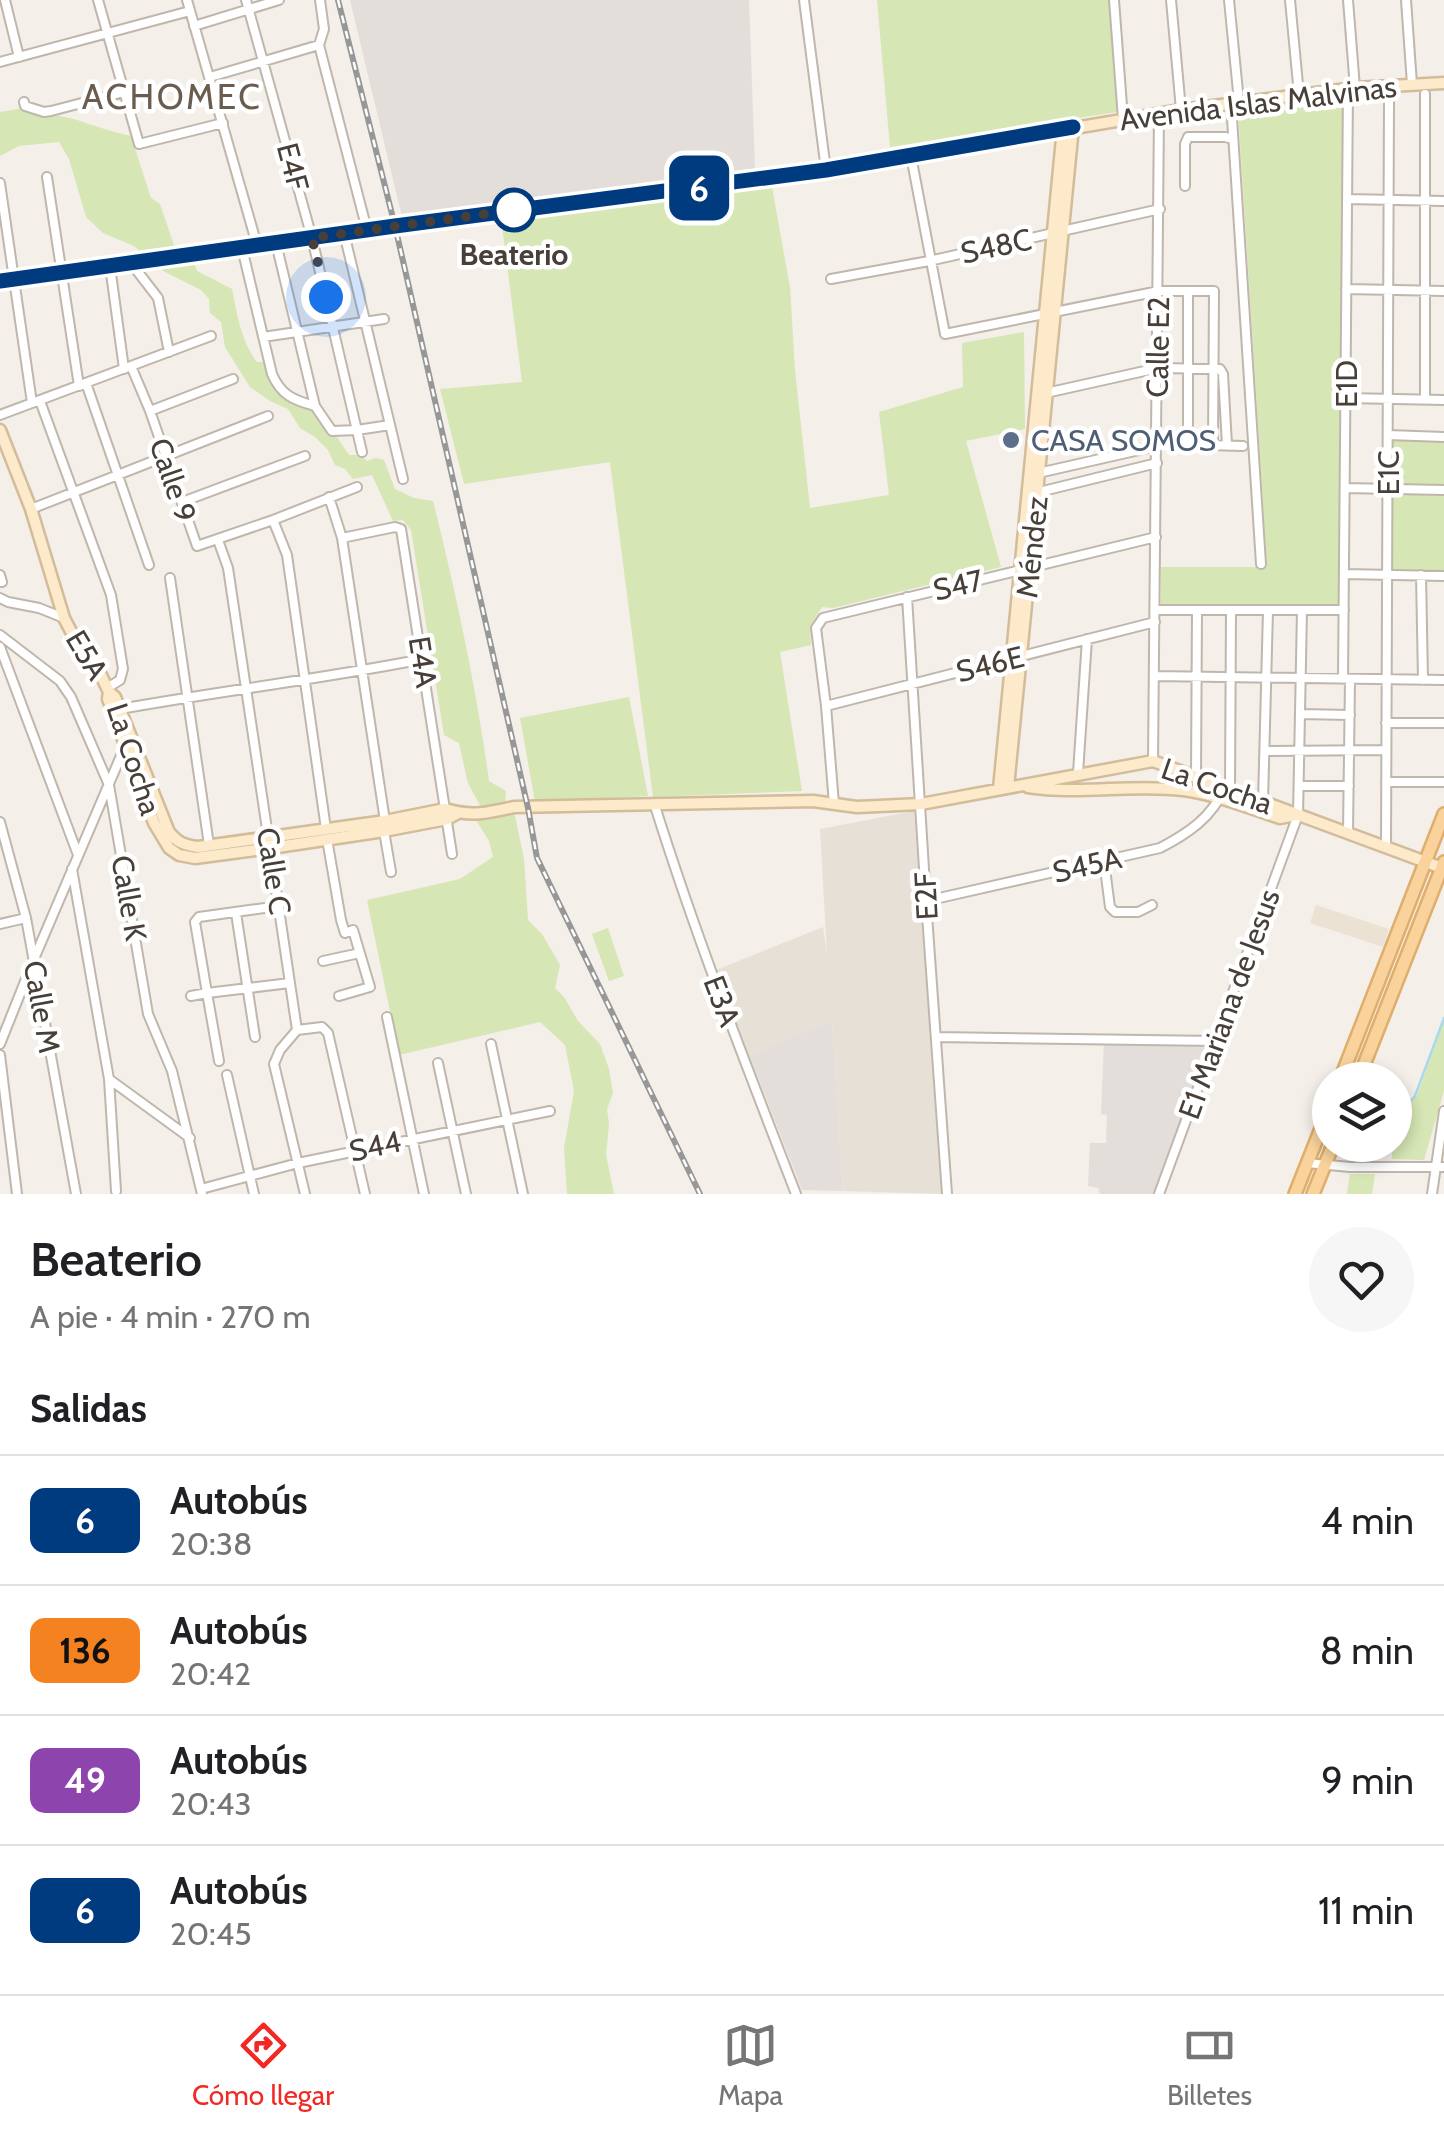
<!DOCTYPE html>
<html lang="es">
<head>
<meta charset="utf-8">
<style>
  :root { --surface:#fff; --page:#f6f6f6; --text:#202124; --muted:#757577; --line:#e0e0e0; --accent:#f12823 }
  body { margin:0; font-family:Cabin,sans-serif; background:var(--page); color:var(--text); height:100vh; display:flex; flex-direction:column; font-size:38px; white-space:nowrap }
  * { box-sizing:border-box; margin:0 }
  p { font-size:32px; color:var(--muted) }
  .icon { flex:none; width:55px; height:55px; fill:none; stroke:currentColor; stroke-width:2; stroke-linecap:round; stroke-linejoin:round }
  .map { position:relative; height:1194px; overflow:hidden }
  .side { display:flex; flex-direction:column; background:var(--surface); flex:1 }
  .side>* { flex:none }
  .badge { padding:0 20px; border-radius:15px; font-size:35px; line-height:65px }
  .buttons { position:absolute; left:1312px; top:1062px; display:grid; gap:20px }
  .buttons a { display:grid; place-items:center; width:100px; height:100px; border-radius:50%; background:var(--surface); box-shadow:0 5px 15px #0003; font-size:50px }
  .you { position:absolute; width:50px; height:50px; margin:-25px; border:8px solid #fff; border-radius:50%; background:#1a73e8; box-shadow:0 0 0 15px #1a73e833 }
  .map>.badge { position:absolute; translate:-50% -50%; box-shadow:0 0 0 5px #fff }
  h2 { padding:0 30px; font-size:38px; line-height:90px }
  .round { display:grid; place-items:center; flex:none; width:105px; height:105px; border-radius:52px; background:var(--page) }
  .head { display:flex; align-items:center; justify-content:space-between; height:170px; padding:0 30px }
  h1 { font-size:48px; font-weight:600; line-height:75px }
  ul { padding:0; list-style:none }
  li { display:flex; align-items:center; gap:30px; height:130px; padding:0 30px; border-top:2px solid var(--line) }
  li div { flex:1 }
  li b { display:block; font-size:38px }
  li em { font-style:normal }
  li .badge { min-width:110px; font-weight:700; text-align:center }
  .menu { display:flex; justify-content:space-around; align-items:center; height:140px; border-top:2px solid var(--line); background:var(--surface); font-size:28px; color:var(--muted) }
  .menu a { display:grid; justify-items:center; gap:5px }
  .menu .on { color:var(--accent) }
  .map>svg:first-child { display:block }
</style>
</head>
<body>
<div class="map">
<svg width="1444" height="1194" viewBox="0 0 1444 1194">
  <rect width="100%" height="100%" fill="#f4efe9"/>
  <path fill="#e7e0d7" d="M914,811L941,1194L843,1191L832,1020L749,1055L716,970L823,927L827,954L820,829Z"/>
  <path fill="#e3deda" d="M350,0H749L755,169L402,217Z
    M832,1020L843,1191L802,1190L749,1055Z
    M1104,1040L1216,1041L1159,1194H1100L1098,1188L1088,1186L1090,1143H1106L1107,1115L1101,1114Z"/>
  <path fill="#ece2d4" d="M1316,905L1389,929L1383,947L1310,923Z"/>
  <path fill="#d6e6b4" d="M877,0H1109L1117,112L890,147Z
    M1344,97L1341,607H1161V567H1267L1238,110Z
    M24,108C41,114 57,115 74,119C93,125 111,132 131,136L151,198L160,204L174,245L183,260H193L197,271L232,289C237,314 241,341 257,362H265L275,388L290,401L314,409L327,430L337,437L349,455H361L367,461L376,458L384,460L395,489L414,498L433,501C456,593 476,686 489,781L506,791L505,805L481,807L468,783L459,743L444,735L411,530L403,520L393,521L372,475L353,479L345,469L335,465L328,450L315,437L300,428L288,409L270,401L250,387L225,347L221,322L210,313L209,299L201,290L163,271L134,246L103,233L86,217L69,159L59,142L19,146L0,156V112Z
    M772,187L790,287L795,370L810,508L889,495L879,412L963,387L962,343L1024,332L1025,429L966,441L1001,567L833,608L822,607L810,626L811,645L780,652L802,791L653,797L610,462L464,484L440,389L522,382L501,218Z
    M1392,436L1444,439V486H1392Z
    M1391,491L1444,492V571L1390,570Z
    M629,697L648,796L535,802L520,718Z
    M514,811L524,859L528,920L542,934L560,965L555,988L564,997L578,1021L600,1044L609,1069L613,1093L607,1109L609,1124L606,1155L614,1194H567L564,1148L574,1091L565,1045L540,1022L399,1055L367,900L460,879L493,857L489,841L476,820Z
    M608,928L624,976L609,981L592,934Z
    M1444,1019V1091L1424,1160L1392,1159V1148L1379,1145H1395V1111L1417,1096Z
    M1350,1174H1375L1372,1194H1347Z"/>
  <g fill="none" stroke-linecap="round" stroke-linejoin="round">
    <path stroke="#a8daee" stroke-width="2.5" d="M1395,1119L1415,1096L1444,1018"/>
    <defs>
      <path id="street" d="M5,0L19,57
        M98,0L139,144L223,123
        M187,0L257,245
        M246,0L312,238L362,452
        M320,0L324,29L319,45L367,230
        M804,0L826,170
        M1114,0L1123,119
        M1171,0L1181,110
        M1229,0L1239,102
        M1290,0L1299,95
        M1348,0L1355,88
        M1406,0L1412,84
        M194,26L279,0
        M0,62L190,11
        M210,77L319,45
        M1425,94V399
        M24,102L25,106L44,112L51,111L124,92
        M1231,103L1261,564
        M911,156L945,334L1159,291H1214L1213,444
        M47,177L79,386
        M0,183L32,403
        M1185,186V144L1188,137H1225L1233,139
        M1347,199L1444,201
        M344,233L403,479
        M276,243L315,406
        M242,248L272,374C281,395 293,400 315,406L332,431L357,430L390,425
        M131,263L158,298L169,352
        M110,266L124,369
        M831,279L929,261L1160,209
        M1346,289L1444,291
        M263,337L384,319
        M131,366L150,411L197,546L273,520L357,487
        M86,383L149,565
        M1046,393L1158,368L1220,369L1223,374L1227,445
        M1346,398L1444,400
        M40,401L111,595L123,669L120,680L107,688
        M150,411L233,379
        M0,415L211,336
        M1388,435L1444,437
        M1173,444L1243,446
        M1188,444V291
        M1034,474L1157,446
        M1345,488L1444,490
        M1035,493L1157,463
        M329,497L342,538L385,821
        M182,502L305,456
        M31,509L268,416
        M273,520L287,555L326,829
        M342,538L395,527L401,529L452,854
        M218,540L228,568L297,1030L280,1050L274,1064L305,1194
        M1344,574L1444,576
        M0,575L2,582
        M1421,575L1423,680
        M170,578L209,845
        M907,597L926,901L947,1194
        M0,598L8,602L39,608L64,618
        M1155,610H1344
        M0,635L60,681L71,697L109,785L148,1014L172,1071L202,1194
        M0,647L78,855
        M1154,676L1444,680
        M1343,679L1348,89
        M826,706L1155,622
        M120,709C220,691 322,679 423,659
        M1301,714L1350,715
        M1386,723H1444
        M1265,751L1386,750
        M1153,761L1159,113
        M1078,773L1087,639
        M1196,777L1197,610
        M1386,782H1444
        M1300,786H1349
        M1230,789L1231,610
        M1263,802L1268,610
        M834,804L826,706L816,628L823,618L1156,537
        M655,806C696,937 746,1065 796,1194
        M0,822L26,918L76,1194
        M384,831L391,872
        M1348,833L1350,679
        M327,839L341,920L345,933L353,930L370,987L339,996
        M1386,847L1389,99
        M1104,861L1110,907L1115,912H1138L1152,905
        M72,869L109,1079L116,1191
        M926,901L1160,848C1187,834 1213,817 1224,788
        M279,906L199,917L195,922L207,993L290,983
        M236,913L255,1037
        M0,924L26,918
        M323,961L360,953
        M191,996L207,993L219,1061
        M387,1017L424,1194
        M297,1030L322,1027L328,1033L365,1194
        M936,1037L1216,1041
        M0,1044L34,959L126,744
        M491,1044L523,1194
        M0,1055L17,1194
        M438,1063L466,1194
        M227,1075L254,1194
        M109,1079L190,1138
        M1307,1163L1350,1167H1444
        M201,1189L298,1163L550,1111
        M1159,1194L1298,815L1302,610
        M1432,1194L1444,1111"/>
      <path id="secondary" d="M0,281L395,226L826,170L1181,110L1355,88L1444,83
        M0,430L31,509L64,618L75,639L98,669L109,692L115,697L169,832C178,843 184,845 198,847L385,821L445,809C471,817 488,813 514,807L813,801L857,807L921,804L1153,761L1442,868
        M109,692L108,699L154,823L169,848L179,855L195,858L271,848L384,831L447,819L458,813
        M1008,787L1073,127
        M1028,787C1079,795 1131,784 1183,790C1215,794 1249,808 1280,818L1296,815
        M999,789L1063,128"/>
      <path id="primary" d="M1340,1080L1444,814
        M1358,1080L1444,862
        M1295,1194L1330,1106
        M1313,1194L1333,1145"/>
    </defs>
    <use href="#street" stroke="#bfb6ac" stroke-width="12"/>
    <use href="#secondary" stroke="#d2bc9a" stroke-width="15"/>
    <use href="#primary" stroke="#dfae6c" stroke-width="16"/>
    <use href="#street" stroke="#fff" stroke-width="8"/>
    <use href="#secondary" stroke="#fceacb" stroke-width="10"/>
    <use href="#primary" stroke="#fad39c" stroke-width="11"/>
    <defs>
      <path id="rail" d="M338,0L395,226L528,808L537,858L700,1194"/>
    </defs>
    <use href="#rail" stroke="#979797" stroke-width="6"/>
    <use href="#rail" stroke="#fff" stroke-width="2.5" stroke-dasharray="8" stroke-linecap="butt"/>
  </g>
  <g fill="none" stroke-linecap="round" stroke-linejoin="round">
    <defs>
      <path id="line" d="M0,281L395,226L826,170L1073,127"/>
    </defs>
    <use href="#line" stroke="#fff" stroke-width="22"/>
    <use href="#line" stroke="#003b80" stroke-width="15"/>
    <path stroke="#473f38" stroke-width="10" stroke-dasharray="0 18" d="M326,297L312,238L514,210"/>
  </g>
  <circle fill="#fff" stroke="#003b80" stroke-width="5" cx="514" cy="210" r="20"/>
  <circle fill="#5c6f8a" stroke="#fff" stroke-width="4" cx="1011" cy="440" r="10"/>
  <g text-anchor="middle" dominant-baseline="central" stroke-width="9" stroke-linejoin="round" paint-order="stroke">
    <g font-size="30" fill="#473f38" stroke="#fff">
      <text transform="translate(1258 103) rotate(-7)">Avenida Islas Malvinas</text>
      <text transform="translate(293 167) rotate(75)">E4F</text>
      <text transform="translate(996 246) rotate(-12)">S48C</text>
      <text transform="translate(1158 347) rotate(-89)">Calle E2</text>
      <text transform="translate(1346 384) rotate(-90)">E1D</text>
      <text transform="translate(1388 473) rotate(-90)">E1C</text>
      <text transform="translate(173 480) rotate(71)">Calle 9</text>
      <text transform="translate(1032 547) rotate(-84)">Méndez</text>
      <text transform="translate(958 585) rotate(-13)">S47</text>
      <text transform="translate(87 655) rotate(59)">E5A</text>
      <text transform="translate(423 662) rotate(81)">E4A</text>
      <text transform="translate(990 664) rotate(-14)">S46E</text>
      <text transform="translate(134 759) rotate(72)">La Cocha</text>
      <text transform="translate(1217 786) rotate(19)">La Cocha</text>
      <text transform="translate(1087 865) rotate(-13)">S45A</text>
      <text transform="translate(274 871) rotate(81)">Calle C</text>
      <text transform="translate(926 896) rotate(-93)">E2F</text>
      <text transform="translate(129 898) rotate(80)">Calle K</text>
      <text transform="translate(722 1001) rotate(69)">E3A</text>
      <text transform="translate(1229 1004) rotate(-70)">E1 Mariana de Jesus</text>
      <text transform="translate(42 1007) rotate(80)">Calle M</text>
      <text transform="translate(375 1146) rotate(-12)">S44</text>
    </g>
    <g font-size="30" font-weight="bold" fill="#473f38" stroke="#fff">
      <text x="514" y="254">Beaterio</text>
    </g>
    <g font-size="30" fill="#4e5e75" stroke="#fff" text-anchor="start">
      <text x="1031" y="440">CASA SOMOS</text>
    </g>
    <g font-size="35" letter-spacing="2.5" fill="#6a5c4f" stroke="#fff">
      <text x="172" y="96">ACHOMEC</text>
    </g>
  </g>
</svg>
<div class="buttons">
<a><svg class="icon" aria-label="layers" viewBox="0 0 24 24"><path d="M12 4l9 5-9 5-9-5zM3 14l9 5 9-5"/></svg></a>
</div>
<div class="you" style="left:326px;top:297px"></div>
<b class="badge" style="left:699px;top:188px;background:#003b80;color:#fff">6</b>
</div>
<section class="side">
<div class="head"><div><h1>Beaterio</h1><p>A pie · 4 min · 270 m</p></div><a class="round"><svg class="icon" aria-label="heart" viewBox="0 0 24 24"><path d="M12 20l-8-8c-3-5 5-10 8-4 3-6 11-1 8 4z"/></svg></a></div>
<h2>Salidas</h2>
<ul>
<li><span class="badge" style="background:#003b80;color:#fff">6</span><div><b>Autobús</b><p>20:38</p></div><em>4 min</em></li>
<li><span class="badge" style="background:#f58220;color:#111">136</span><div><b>Autobús</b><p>20:42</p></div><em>8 min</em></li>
<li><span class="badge" style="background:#8e44ad;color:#fff">49</span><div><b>Autobús</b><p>20:43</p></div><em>9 min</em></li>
<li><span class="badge" style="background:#003b80;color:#fff">6</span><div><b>Autobús</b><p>20:45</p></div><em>11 min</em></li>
</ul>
</section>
<nav class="menu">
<a class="on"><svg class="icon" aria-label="directions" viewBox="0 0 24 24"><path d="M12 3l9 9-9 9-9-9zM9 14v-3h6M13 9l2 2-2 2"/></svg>Cómo llegar</a>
<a><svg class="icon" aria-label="map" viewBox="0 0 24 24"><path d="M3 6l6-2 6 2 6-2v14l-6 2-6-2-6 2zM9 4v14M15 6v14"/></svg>Mapa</a>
<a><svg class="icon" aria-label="tickets" viewBox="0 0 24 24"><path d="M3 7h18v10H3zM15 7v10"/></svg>Billetes</a>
</nav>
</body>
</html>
